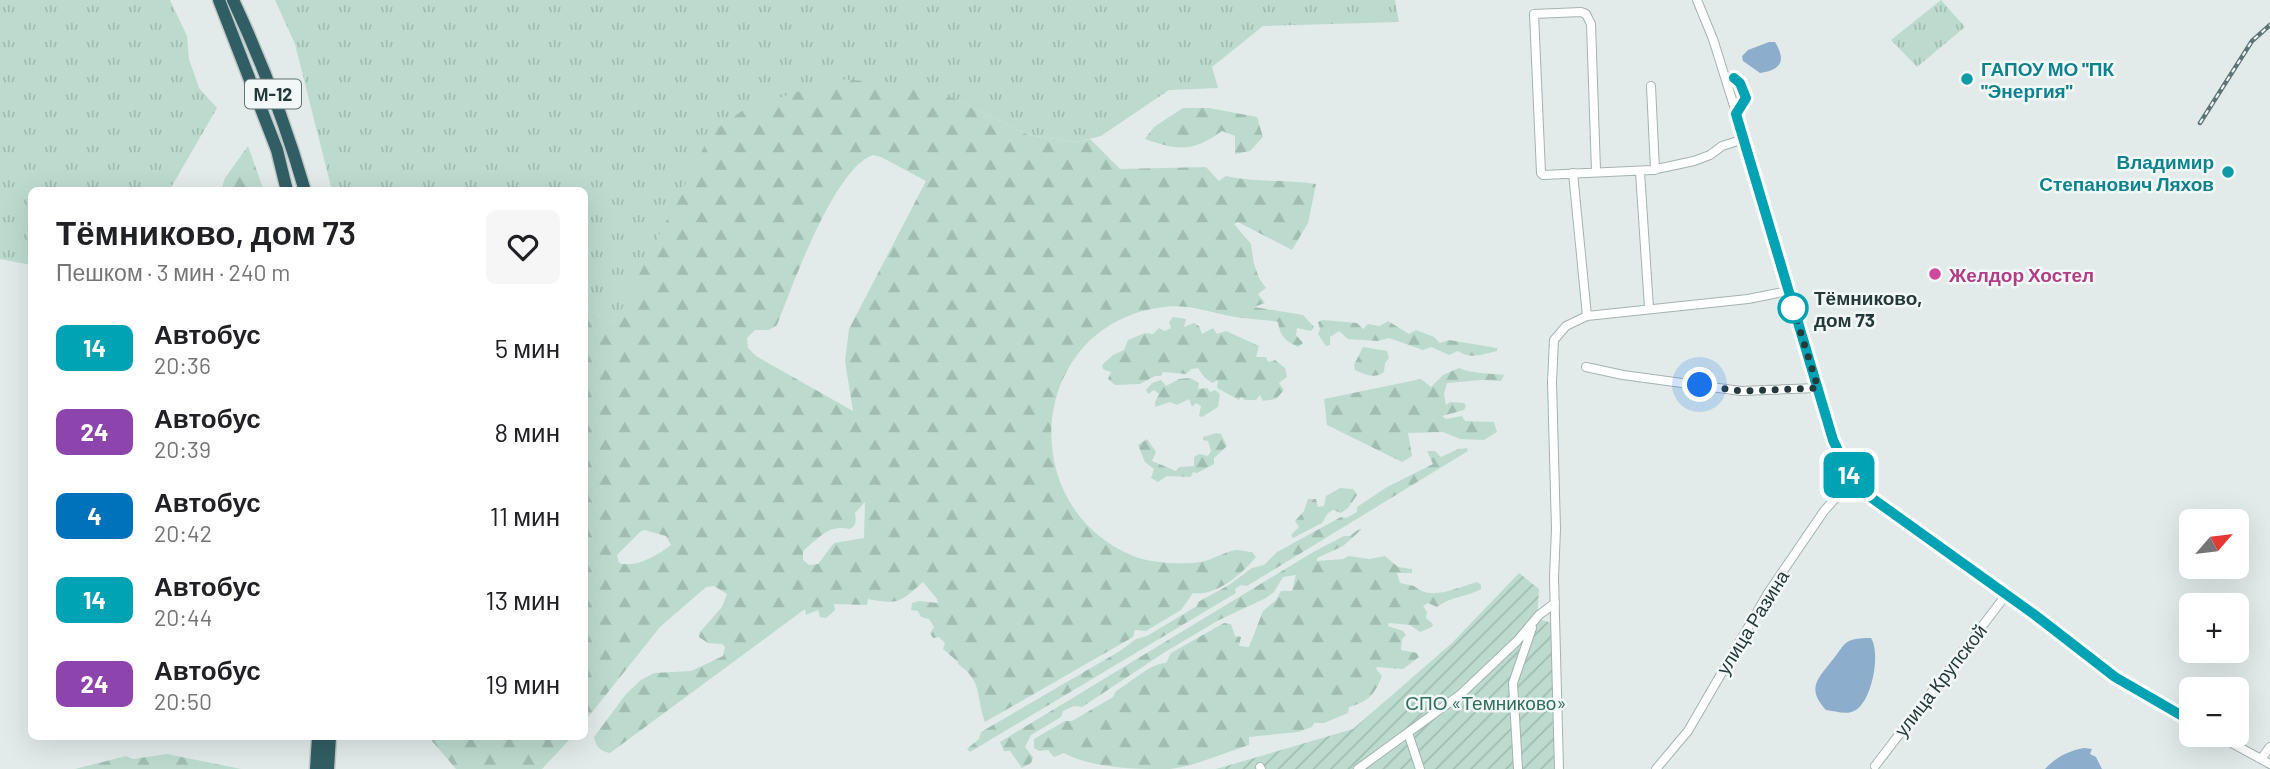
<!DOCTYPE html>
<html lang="ru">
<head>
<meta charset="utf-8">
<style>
  :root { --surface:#fff; --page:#f6f6f6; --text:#202124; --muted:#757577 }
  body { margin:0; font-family:Barlow,sans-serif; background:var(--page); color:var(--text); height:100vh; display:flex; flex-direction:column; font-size:26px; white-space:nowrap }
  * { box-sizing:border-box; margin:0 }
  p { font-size:23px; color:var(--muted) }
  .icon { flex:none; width:38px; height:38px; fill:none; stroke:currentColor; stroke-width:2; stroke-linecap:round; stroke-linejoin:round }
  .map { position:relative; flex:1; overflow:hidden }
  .sheet { position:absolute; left:28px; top:187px; width:560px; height:553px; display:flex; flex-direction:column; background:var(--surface); border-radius:10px; box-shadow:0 7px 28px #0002 }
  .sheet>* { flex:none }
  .badge { padding:0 14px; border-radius:10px; font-size:24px; line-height:46px }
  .needle { width:46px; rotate:62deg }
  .buttons { position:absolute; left:2179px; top:509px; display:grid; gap:14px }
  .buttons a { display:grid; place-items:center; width:70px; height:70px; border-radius:10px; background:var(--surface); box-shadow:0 7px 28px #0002; font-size:35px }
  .you { position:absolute; width:35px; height:35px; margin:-18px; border:5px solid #fff; border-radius:50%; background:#1a73e8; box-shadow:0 0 0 10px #1a73e833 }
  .map>.badge { position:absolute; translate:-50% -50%; box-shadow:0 0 0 4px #fff }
  .round { display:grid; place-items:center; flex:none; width:74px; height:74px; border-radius:10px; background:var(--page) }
  .head { display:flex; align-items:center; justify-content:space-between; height:119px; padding:0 28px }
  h1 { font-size:33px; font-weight:600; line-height:52px }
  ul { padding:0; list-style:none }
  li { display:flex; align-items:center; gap:21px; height:84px; padding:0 28px }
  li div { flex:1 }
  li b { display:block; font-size:26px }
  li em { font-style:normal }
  li .badge { min-width:77px; font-weight:700; text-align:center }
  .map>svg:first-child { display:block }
</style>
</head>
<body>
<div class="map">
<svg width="2270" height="769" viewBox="0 0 2270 769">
  <defs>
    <pattern id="grass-tufts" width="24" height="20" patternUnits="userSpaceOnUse" patternTransform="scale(1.75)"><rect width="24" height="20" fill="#bcdbce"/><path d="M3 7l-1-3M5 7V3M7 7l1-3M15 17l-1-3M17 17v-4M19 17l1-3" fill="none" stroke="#a1bdb2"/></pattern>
    <pattern id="forest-firs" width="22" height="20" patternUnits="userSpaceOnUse" patternTransform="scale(1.75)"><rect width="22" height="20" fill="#bcdbce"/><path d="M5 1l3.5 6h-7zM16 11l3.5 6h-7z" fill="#a1bdb2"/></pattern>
    <pattern id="garden-furrows" width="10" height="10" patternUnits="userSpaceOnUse" patternTransform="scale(1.75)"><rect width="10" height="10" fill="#bcdbce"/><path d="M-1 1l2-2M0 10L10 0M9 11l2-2" fill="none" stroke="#a1bdb2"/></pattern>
  </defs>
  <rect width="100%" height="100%" fill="#e2ebea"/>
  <path fill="url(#grass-tufts)" d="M0,0H170L187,36L189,59L199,88L217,108L169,191H32L31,265L0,259Z
    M275,0H1395L1399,22L1263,26L1212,67L1218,88L1169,90L1101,136L1076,142L1028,135L955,99L615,322L585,309L584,191H332L295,44Z
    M1941,0L1965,27L1917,67L1891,40Z"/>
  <path fill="url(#forest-firs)" fill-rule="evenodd" d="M834,79L901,83L955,99L1028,135L1076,142L1090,139L1120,169L1206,167L1219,181L1226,176C1256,183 1286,179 1316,184L1308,223L1292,250L1238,222L1234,224L1251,244L1254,264L1259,278L1266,288L1258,294L1265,303L1254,307L1303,315L1314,327L1311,331L1297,328L1296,335L1303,343L1298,347C1285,341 1280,336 1278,322C1261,319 1242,319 1225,315C1201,310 1184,303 1157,308C1029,329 1013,506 1133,556C1151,563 1181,565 1201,562C1212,560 1226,551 1236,550C1241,550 1248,552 1252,552L1256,557C1243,573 1216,597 1193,593L1181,610L1146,631L1135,630L1133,637L985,722C976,699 983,681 959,665L957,661L943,649L945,643L939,637L933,638L930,633L934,627L929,619L921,617L918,611L911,610L912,603L919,601L938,603L937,599L923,582C900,602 899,605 868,599L867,605L834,604L835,610L826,618L820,617L818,610L806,615L805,609L610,753C600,751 596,747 594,737L626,694L641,680L654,673L691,671L723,656L725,647L722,644L708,643L699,637V633L722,607L727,594L714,586L706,587L660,627L585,721L586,494L585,309L615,322L711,133L742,111ZM873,155L881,157L926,181L849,329L845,361L853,411L756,356L748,348L747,338L755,330H769L777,325C792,287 834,168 873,155ZM865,502L864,538L834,543L818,564L809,565L803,560V552L805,549C820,537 829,524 850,529C857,525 856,520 855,513ZM644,530L666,536L671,545C656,556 637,568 619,563L617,555L640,532Z
    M1183,108H1209L1257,117L1263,137L1250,151L1235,154V136L1222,131C1193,152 1179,151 1145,139L1154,127Z
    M248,146L264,191H221L225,178Z
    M1173,317L1186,319L1184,327L1194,323L1199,326L1202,334L1213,328L1217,334L1226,331L1259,346L1256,357H1266L1268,362L1275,360L1285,368L1287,377L1279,383L1284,390L1276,399L1263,401L1260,395L1256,400H1245L1241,397L1239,400L1217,388L1218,380L1212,383L1204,377L1198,368L1191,369L1186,374L1163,372L1161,376H1155L1140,384L1115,385L1108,379L1111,372L1103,369L1102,365L1113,355L1124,350L1128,340L1145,333L1153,334L1159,328L1165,331L1171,328L1169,322Z
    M1323,320L1357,323L1363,329L1368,324L1380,326L1388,321L1409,334L1416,330L1434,337L1440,343L1449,340L1497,348V351C1483,354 1471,360 1458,351L1449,355L1431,347L1423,350L1389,338L1377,341L1348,339L1339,331L1330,337V345L1326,346L1318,334L1320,329L1318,322Z
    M1363,347L1387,351L1389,358L1385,363L1384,372C1375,379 1365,375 1355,370L1354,365Z
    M1459,368C1473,374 1489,373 1504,375L1501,381L1482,380L1447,383L1444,394L1446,405L1450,402L1464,403L1466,406L1464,410L1442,416L1446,419L1462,416L1465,421L1494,422L1497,432L1484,440L1460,439L1443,432L1408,433L1412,456L1402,462L1327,425L1324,399L1421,379L1431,387L1443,375Z
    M1190,378L1199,383L1198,389L1207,388L1210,392L1215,390L1220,394L1218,407L1202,417L1199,416L1201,406L1196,403L1192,407L1189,399L1177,405L1170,402L1155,407V402L1159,394L1154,390L1148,394L1146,390L1152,383L1161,380L1166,386L1179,379Z
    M1216,433L1221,434L1227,446L1214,458V464L1197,473L1193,472L1191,477L1167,476L1158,482L1151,478L1154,469L1145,462L1138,445L1147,439L1156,452L1152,461L1176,471L1179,467L1194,466V457L1199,454L1208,456L1211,451L1208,441L1203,440V437Z
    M1467,448L1468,451L1247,586L1241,585L1235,589L1236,593L970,752L967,749L979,739L981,732L1120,651L1136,639L1147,636L1197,606L1198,602L1229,585L1252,568L1264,565L1277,552L1341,517L1346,518L1357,512V507L1387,487L1433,464L1427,451H1435L1441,457L1458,449Z
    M1340,488L1353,489L1357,495L1348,508L1341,513L1333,510L1328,513L1322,523L1293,538L1291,535L1299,527L1295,521L1304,511L1308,499H1316L1318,507L1324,506L1326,496Z
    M1359,529H1362L1343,546L1317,558V561L1343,559L1348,556L1370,559L1385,556L1398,567L1412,569V573H1397L1400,583L1414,586C1431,602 1458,587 1477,582L1481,585V589C1467,597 1449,597 1437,607L1428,603L1423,606L1427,612L1426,618L1433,624L1432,627L1420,632L1410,625L1389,623L1388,626L1403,631L1406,635L1402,639L1401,650L1417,653L1419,657L1403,669L1377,667L1376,669L1382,676C1375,694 1368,702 1349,707L1348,713L1324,723H1314L1312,727L1298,732L1249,737V745C1226,752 1193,767 1170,769C1137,769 1093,769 1064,753L1054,757L1048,750L1039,751L1034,748V739L1065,721H1072L1113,697L1116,691C1129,684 1150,663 1166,663L1171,653L1224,623L1231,624L1235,636L1241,637L1239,646L1249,647L1263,611L1276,600L1281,591H1292L1296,575L1283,577L1274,592L1266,598L1219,620L1165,652L1082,707L1074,706L1063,711L1061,717L1031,735L1025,747L1033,757L1031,763L1022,768L1010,751H1004L1000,742L1315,551L1344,536H1350Z
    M431,737H572L542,769H456L432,741Z
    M167,754L241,769H75L126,756L133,759Z"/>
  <path fill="url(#garden-furrows)" d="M1519,573L1539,589L1537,618L1551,623L1556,769H1216L1353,729L1452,643Z"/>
  <path fill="#8dadcc" d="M1769,42H1775C1786,60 1782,70 1760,73L1743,61L1742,56L1748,50Z
    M1871,638C1881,653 1872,703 1854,711C1847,715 1834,711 1826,710C1805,687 1819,678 1834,658C1839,652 1843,644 1849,641C1856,638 1864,638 1871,638Z
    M2084,748L2092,749L2090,754L2096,757L2102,769H2045C2056,757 2068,751 2084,748Z"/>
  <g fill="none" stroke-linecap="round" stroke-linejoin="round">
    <defs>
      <path id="minor" d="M1697,0L1713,39L1740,125L1833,440L1849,474L1877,502L2035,615L2115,677L2191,721
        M1651,86L1655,170
        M1596,171L1591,24L1586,14L1581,12L1534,14L1541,173L1543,175L1652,170L1694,161L1710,155L1722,146L1744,139
        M1640,172L1649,308
        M1573,173L1587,316
        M1586,367L1623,375L1741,391L1817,388
        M1408,733L1420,769
        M2217,735L2270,764
        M2261,759L2270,747
        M1875,766L2006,595
        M1260,767L1261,769
        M1358,769L1461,694L1517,641L1539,615L1555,603
        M1518,769L1513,683L1532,628
        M1559,769L1554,578L1556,529L1552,382L1554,340L1566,326L1587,316L1748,299L1788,291
        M1656,769L1688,731L1768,593L1824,511L1841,492L1857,485"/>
      <path id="highway" d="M219,0L277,150L287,191
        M233,0C262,62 286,125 305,191
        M316,769L318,737
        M328,769L330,737"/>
    </defs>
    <use href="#minor" stroke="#a5b2b2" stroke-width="10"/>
    <use href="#highway" stroke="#c1c8c8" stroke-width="15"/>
    <use href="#minor" stroke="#fff" stroke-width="8"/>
    <use href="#highway" stroke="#315e64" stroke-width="12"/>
    <defs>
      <path id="rail" d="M2200,123L2252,41L2270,25"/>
    </defs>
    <use href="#rail" stroke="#5d7476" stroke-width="4.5"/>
    <use href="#rail" stroke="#f2f8f7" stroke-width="2" stroke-dasharray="5" stroke-linecap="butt"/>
  </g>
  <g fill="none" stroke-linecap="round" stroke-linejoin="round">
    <defs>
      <path id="line" d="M1734,78L1740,83L1746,98L1736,114L1833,440L1849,474L1869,496L2035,615L2115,677L2191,721"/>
    </defs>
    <use href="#line" stroke="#fff" stroke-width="16"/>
    <use href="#line" stroke="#00a3b4" stroke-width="10"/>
    <path stroke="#23393a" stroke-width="7" stroke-dasharray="0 12.6" d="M1700,385L1741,391L1818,388L1793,308"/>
  </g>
  <g fill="#0f9aa8" stroke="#f2f8f7" stroke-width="2.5">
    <circle cx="1967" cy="79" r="7"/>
    <circle cx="2228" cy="172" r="7"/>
  </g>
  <circle fill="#d1479c" stroke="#f2f8f7" stroke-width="2.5" cx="1935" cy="274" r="7"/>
  <circle fill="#fff" stroke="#00a3b4" stroke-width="3.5" cx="1793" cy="308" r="14"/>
  <g text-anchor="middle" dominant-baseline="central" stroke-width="5" stroke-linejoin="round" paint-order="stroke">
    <rect fill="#f2f8f7" stroke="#617273" stroke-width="2" x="245" y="79.5" width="56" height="29" rx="5"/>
    <g font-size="18" font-weight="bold" fill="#23393a">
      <text x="273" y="94">М-12</text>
    </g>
    <g font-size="19" font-weight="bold" fill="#0d838f" stroke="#f2f8f7" text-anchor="start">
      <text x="1981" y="68">ГАПОУ МО "ПК<tspan x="1981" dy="22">"Энергия"</tspan></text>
      <text x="2214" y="161" text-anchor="end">Владимир<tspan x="2214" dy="22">Степанович Ляхов</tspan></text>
    </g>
    <g font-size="19" font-weight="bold" fill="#b23c85" stroke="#f2f8f7" text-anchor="start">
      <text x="1949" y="274">Желдор Хостел</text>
    </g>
    <g font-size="19" font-weight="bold" fill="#23393a" stroke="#f2f8f7" text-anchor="start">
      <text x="1814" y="297">Тёмниково,<tspan x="1814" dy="22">дом 73</tspan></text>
    </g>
    <g font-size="19" fill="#23393a" stroke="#f2f8f7">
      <text transform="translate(1752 622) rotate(-58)">улица Разина</text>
      <text transform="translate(1940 680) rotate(-52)">улица Крупской</text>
    </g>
    <g font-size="19" fill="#306e5d" stroke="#f2f8f7">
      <text x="1486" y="702">СПО «Темниково»</text>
    </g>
  </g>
</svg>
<div class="buttons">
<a><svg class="needle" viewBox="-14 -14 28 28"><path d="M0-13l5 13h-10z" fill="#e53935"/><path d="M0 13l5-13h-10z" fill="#757577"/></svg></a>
<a>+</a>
<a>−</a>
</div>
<div class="you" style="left:1700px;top:385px"></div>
<b class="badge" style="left:1849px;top:475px;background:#00a3b4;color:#fff">14</b>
<section class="sheet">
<div class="head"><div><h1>Тёмниково, дом 73</h1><p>Пешком · 3 мин · 240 m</p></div><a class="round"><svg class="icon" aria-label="heart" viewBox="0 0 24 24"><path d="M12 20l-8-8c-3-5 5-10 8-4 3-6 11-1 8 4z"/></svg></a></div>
<ul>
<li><span class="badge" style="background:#00a3b4;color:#fff">14</span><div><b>Автобус</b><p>20:36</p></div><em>5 мин</em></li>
<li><span class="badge" style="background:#8e44ad;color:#fff">24</span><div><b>Автобус</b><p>20:39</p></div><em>8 мин</em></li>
<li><span class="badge" style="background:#0072bc;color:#fff">4</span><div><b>Автобус</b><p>20:42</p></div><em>11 мин</em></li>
<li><span class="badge" style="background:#00a3b4;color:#fff">14</span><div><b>Автобус</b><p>20:44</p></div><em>13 мин</em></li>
<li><span class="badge" style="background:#8e44ad;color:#fff">24</span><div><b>Автобус</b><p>20:50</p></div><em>19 мин</em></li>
</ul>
</section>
</div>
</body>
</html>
